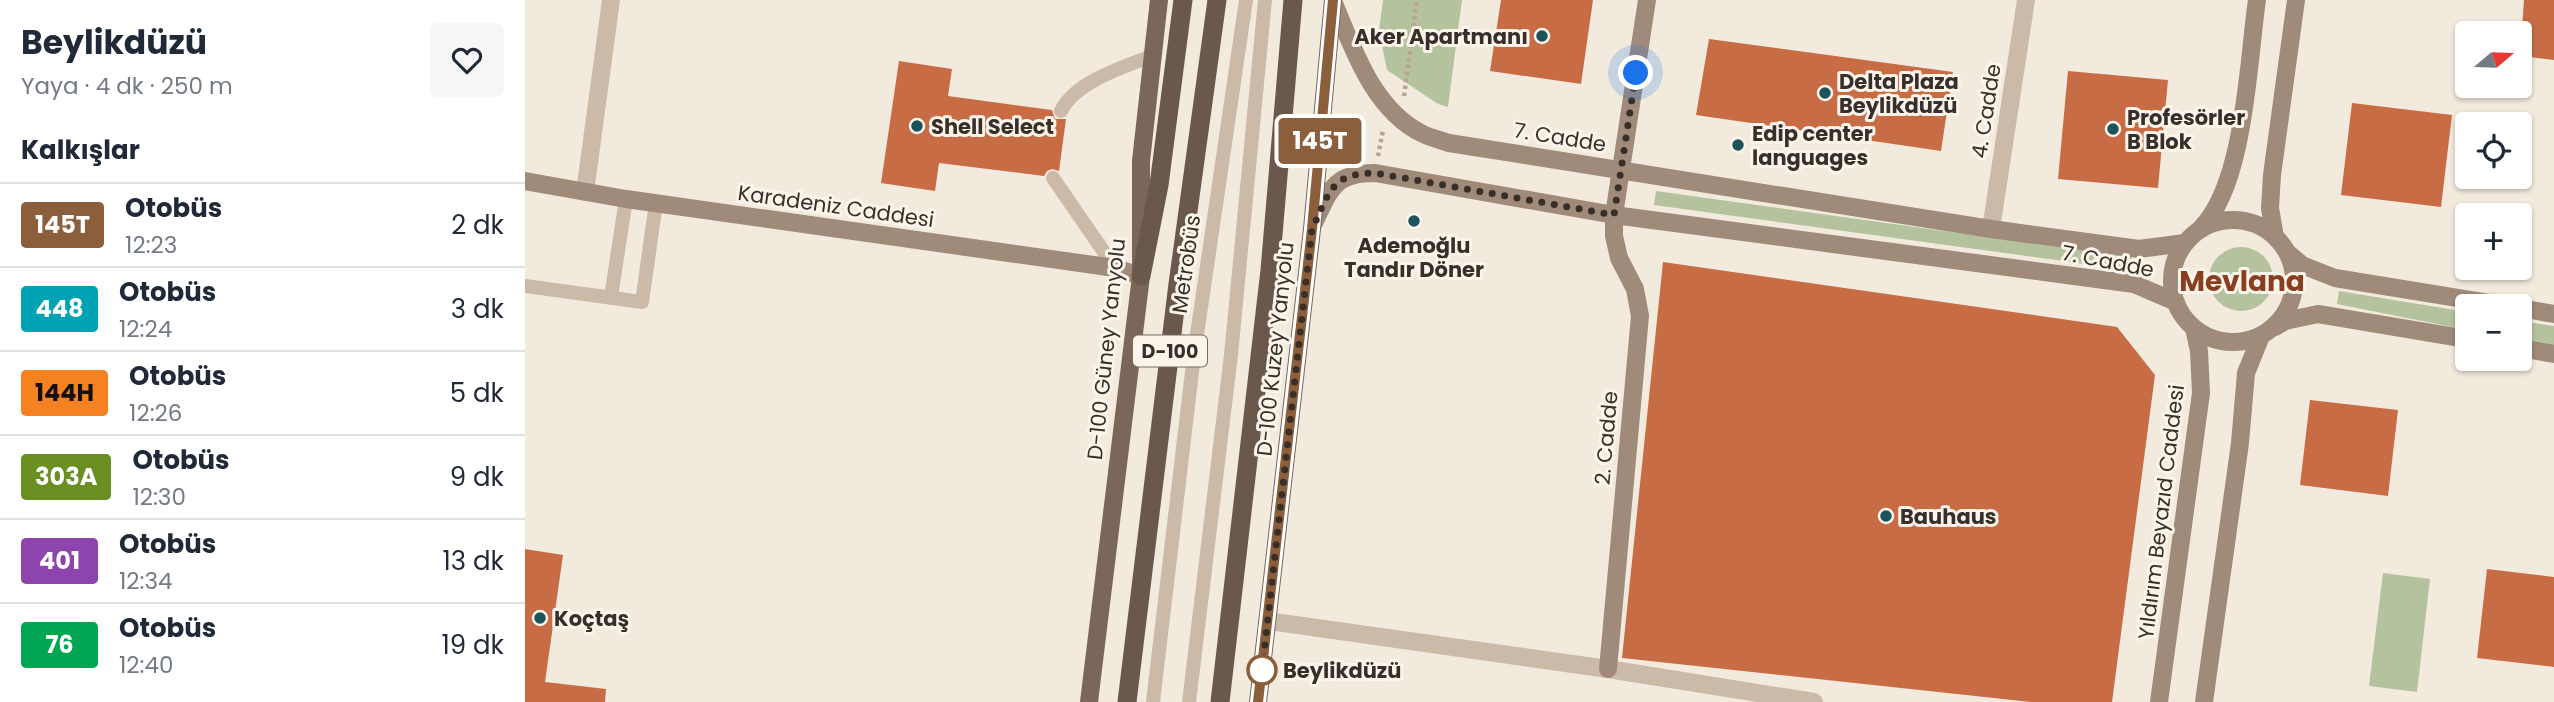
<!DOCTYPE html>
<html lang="tr">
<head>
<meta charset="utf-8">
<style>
  :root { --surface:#fff; --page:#f6f6f7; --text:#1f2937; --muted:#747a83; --line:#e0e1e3 }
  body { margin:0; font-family:Poppins,sans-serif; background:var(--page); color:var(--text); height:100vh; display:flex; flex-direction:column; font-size:26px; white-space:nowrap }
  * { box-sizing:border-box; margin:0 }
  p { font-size:23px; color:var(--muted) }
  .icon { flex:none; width:38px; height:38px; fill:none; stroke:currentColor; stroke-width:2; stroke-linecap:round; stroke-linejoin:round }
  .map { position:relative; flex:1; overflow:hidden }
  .details { display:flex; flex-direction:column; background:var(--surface); width:525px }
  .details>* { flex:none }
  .badge { padding:0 14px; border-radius:5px; font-size:24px; line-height:46px }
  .needle { width:46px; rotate:71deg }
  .tools { position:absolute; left:1930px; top:21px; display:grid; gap:14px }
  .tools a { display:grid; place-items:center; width:77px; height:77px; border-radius:7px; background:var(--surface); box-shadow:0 2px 5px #0004; font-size:35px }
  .you { position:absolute; width:35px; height:35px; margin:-18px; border:5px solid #fff; border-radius:50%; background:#1a73e8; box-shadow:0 0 0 10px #1a73e833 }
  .map>.badge { position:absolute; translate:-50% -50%; box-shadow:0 0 0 4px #fff }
  h2 { padding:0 21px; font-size:26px; line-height:63px }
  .round { display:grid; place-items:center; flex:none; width:74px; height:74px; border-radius:7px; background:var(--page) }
  .headline { display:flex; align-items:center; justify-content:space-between; height:119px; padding:0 21px }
  h1 { font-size:33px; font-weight:700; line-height:52px }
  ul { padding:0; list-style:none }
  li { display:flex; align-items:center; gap:21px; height:84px; padding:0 21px; border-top:2px solid var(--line) }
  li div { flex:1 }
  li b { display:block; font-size:26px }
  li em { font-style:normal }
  li .badge { min-width:77px; font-weight:700; text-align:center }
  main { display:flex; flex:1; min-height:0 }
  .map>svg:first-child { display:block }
</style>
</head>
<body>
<main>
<section class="details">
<div class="headline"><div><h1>Beylikdüzü</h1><p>Yaya · 4 dk · 250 m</p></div><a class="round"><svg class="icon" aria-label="heart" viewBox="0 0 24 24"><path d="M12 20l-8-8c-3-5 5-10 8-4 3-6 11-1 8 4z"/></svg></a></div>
<h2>Kalkışlar</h2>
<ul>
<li><span class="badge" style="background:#8b5e3c;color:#fff">145T</span><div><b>Otobüs</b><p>12:23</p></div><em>2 dk</em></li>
<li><span class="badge" style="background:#00a3b4;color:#fff">448</span><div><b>Otobüs</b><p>12:24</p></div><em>3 dk</em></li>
<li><span class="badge" style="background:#f58220;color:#111">144H</span><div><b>Otobüs</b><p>12:26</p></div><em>5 dk</em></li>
<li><span class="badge" style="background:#6b8e23;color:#fff">303A</span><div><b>Otobüs</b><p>12:30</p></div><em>9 dk</em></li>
<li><span class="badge" style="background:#8e44ad;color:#fff">401</span><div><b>Otobüs</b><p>12:34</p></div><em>13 dk</em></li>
<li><span class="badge" style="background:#00a651;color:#fff">76</span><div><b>Otobüs</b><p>12:40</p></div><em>19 dk</em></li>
</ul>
</section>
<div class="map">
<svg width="2029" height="702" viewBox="0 0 2029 702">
  <rect width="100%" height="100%" fill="#f3eade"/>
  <path fill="#b4c39d" d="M858,0H937L923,107L913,104L862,70L854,31Z
    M1131,191L1607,257L1604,270L1129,205Z
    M1684 279a32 32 0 1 1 64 0a32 32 0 1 1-64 0Z
    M1814,291L1942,312V330L1812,304Z
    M1995,321L2029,326V346L1995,341Z
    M1858,573L1905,579L1892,692L1844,686Z"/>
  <path fill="#c86c46" d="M976,0H1068L1056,84L965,71Z
    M1999,0H2029V60L1995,56Z
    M1184,39L1428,72L1416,151L1171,115Z
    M374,61L427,69L423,96L527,110L530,119H541L534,171L527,169L522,171L519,176L414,163L410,191L356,183Z
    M1543,71L1643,80L1633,188L1533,179Z
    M1827,103L1927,115L1916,207L1816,195Z
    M1138,262L1592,327L1630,375L1587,702H1506L1097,658Z
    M1785,400L1873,410L1863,496L1775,485Z
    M0,549L38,555L20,682L81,689L80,702H0Z
    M1962,569L2029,577V667L1952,658Z"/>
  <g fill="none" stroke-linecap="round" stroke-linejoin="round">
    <path stroke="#b8a593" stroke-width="4.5" stroke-dasharray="3.5 3.5" stroke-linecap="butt" d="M879,96L892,0
      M853,156L858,130"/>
    <path stroke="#ccbaa9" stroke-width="14" d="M536,111C550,82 598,67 627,56
      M528,178L590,268
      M0,286L117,302L131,203
      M86,297L101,199
      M628,702L669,355L721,0
      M664,702L706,355L740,0"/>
    <path stroke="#ccbaa9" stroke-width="18" d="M60,192L86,0
      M1466,229L1501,0
      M743,621L1083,669L1289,702"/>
    <path stroke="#a08a7a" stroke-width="18" d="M808,1C828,48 848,110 898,134C906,138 916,140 924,143L1466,229L1614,249L1660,243
      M0,181L101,199L590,268L616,276
      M1647 281a61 61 0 1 1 122 0a61 61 0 1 1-122 0Z
      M788,225C805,191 807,173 850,173L1089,215L1609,284L1651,302
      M1676,228C1720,184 1723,61 1732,0
      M1750,237L1745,208L1747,175L1771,0
      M1763,253L1777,265L1810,278L1982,306
      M1995,308L2029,314
      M1750,327L1760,321L1793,314L1942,339
      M1995,348L2029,354
      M1083,669L1115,316L1110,289L1094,258L1089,236V215L1122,0
      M1634,702L1676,393L1674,351L1669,328
      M1679,702L1715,443L1721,373L1736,336"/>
    <path stroke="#7b665a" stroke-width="18" d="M564,702L616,276V161L634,0
      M733,702L787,229L808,0"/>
    <path stroke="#6a584d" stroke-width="19" d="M616,276L634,185L658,0
      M602,702L653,284L692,0
      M695,702L745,270L768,0"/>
  </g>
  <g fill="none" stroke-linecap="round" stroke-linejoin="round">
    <defs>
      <path id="line" d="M733,702L787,229L808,0"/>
    </defs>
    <use href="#line" stroke="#fff" stroke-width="16"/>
    <use href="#line" stroke="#8b5e3c" stroke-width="10"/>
    <path stroke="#392f29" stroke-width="7" stroke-dasharray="0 12.6" d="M737,670L787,229C804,194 805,173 850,173L1089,215L1111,73"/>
  </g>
  <g fill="#1d545b" stroke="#faf4ea" stroke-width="2.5">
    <circle cx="1017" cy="36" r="7"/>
    <circle cx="1300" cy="93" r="7"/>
    <circle cx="392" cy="126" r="7"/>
    <circle cx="1588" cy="129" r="7"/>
    <circle cx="1213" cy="145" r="7"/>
    <circle cx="889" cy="221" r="7"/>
    <circle cx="1361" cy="516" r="7"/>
    <circle cx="15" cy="618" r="7"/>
  </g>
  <circle fill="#fff" stroke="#8b5e3c" stroke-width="3.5" cx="737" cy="670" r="14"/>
  <g text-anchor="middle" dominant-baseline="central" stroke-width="6" stroke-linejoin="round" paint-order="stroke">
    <rect fill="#faf4ea" stroke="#736a63" stroke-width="2" x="608" y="335.5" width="74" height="31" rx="5"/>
    <g font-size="19" font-weight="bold" fill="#392f29">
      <text x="645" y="351">D-100</text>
    </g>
    <g font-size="21" font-weight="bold" fill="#392f29" stroke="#faf4ea" text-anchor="start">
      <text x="1003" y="36" text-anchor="end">Aker Apartmanı</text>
      <text x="1314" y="81">Delta Plaza<tspan x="1314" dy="24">Beylikdüzü</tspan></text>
      <text x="1602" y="117">Profesörler<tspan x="1602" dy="24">B Blok</tspan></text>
      <text x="406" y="126">Shell Select</text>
      <text x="1227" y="133">Edip center<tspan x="1227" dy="24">languages</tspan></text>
      <text x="889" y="245" text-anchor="middle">Ademoğlu<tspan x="889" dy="24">Tandır Döner</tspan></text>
      <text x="1375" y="516">Bauhaus</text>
      <text x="29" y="618">Koçtaş</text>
    </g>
    <g font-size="21" fill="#392f29" stroke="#faf4ea">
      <text transform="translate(1461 111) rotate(-81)">4. Cadde</text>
      <text transform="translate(1035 137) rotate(9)">7. Cadde</text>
      <text transform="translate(311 206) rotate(8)">Karadeniz Caddesi</text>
      <text transform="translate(1583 261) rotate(11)">7. Cadde</text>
      <text transform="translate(661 264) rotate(-82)">Metrobüs</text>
      <text transform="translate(581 349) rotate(-84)">D-100 Güney Yanyolu</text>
      <text transform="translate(750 349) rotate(-84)">D-100 Kuzey Yanyolu</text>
      <text transform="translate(1081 438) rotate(-85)">2. Cadde</text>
      <text transform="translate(1636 512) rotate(-83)">Yıldırım Beyazıd Caddesi</text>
    </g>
    <g font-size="21" font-weight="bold" fill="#392f29" stroke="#faf4ea" text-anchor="start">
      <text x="758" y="670">Beylikdüzü</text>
    </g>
    <g font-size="28" font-weight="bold" fill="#8a3e20" stroke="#faf4ea">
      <text x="1717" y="281">Mevlana</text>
    </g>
  </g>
</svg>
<div class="tools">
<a><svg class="needle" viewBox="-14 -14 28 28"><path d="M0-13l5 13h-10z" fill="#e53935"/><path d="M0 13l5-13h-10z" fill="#747a83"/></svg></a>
<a><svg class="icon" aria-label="locate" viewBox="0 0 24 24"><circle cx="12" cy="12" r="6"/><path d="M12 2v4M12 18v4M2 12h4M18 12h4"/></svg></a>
<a>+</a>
<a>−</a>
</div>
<div class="you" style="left:1111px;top:73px"></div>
<b class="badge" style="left:795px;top:141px;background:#8b5e3c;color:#fff">145T</b>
</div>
</main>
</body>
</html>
